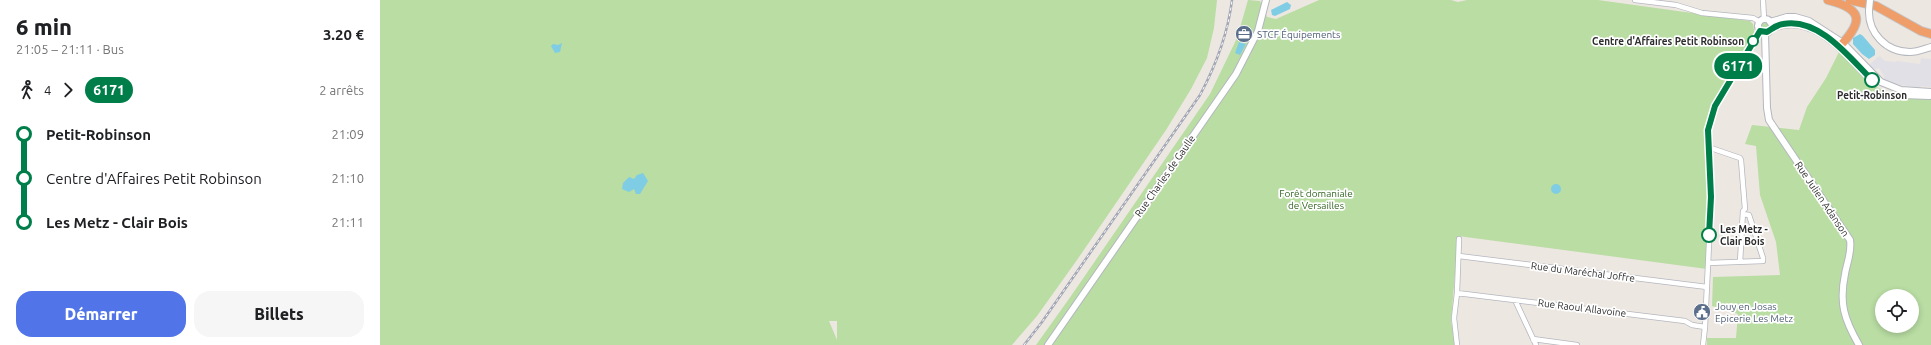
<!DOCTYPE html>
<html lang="fr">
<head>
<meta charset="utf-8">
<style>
  :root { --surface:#fff; --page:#f6f6f6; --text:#202124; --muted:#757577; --accent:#5174e9 }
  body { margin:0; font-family:Ubuntu,sans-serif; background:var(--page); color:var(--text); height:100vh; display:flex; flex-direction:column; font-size:15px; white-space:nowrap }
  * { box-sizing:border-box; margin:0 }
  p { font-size:13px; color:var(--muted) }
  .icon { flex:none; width:22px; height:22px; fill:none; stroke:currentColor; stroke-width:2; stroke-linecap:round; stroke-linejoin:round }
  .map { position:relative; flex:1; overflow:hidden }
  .details { display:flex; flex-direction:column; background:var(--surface); width:380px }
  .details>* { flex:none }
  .badge { padding:0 8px; border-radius:13px; font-size:14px; line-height:26px }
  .buttons { position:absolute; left:1495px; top:289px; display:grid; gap:8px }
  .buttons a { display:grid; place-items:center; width:44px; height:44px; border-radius:50%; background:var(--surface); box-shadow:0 2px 6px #0003; font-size:20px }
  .map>.badge { position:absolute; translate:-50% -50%; box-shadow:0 0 0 2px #fff }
  .legs { display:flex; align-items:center; gap:6px; height:44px; padding:0 16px; font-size:13px }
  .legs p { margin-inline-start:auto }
  .headline { display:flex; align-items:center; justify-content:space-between; height:68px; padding:0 16px }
  h1 { font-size:22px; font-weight:800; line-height:30px }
  .action { display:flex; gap:8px; margin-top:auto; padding:8px 16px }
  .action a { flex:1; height:46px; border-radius:16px; background:var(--accent); color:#fff; font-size:16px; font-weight:800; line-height:46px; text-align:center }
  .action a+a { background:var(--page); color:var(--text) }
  ul { padding:0 16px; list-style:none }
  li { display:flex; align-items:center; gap:14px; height:44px; font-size:15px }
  li i { display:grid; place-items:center; width:6px; height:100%; margin:0 5px; background:currentColor }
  li i::after { content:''; width:10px; height:10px; margin:-5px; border:3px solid; border-radius:50%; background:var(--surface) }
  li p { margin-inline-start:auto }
  li:first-child i { background:linear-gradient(#0000 50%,currentColor 0) }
  li:last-child i { background:linear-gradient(currentColor 50%,#0000 0) }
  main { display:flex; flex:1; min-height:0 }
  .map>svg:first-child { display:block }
</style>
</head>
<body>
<main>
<section class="details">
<div class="headline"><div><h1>6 min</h1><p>21:05 – 21:11 · Bus</p></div><b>3.20 €</b></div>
<div class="legs"><svg class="icon" aria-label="walk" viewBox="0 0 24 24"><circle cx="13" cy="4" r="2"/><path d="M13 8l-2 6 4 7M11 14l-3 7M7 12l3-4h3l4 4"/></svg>4<svg class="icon" aria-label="forward" viewBox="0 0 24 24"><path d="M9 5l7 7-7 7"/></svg><b class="badge" style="background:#007e49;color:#fff">6171</b><p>2 arrêts</p></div>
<ul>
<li><i style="color:#007e49"></i><b>Petit-Robinson</b><p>21:09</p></li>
<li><i style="color:#007e49"></i><span>Centre d'Affaires Petit Robinson</span><p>21:10</p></li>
<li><i style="color:#007e49"></i><b>Les Metz - Clair Bois</b><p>21:11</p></li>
</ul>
<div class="action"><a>Démarrer</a><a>Billets</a></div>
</section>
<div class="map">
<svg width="1551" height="345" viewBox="0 0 1551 345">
  <rect width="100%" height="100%" fill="#ede7e1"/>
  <path fill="#e1e0e6" d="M1499,56L1505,61L1516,62L1517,61L1540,64L1541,58L1551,59V87L1541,86L1540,88L1504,82V76L1499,68L1492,70L1488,66Z"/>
  <path fill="#b9dda3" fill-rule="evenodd" d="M0,0H837L834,28L827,58L811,89L786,130L697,260L657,316L632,345H0ZM449,321H457V340Z
    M868,0L880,1L887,17L896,19L939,0H1071L1078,2L1087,0H1218L1370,21L1373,24L1375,35L1329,115L1325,132L1330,195L1327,269L1078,236L1071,322L1076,345H656L691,296L830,94L857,38Z
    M1380 26a5 5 0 1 1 10 0a5 5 0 1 1-10 0Z
    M1460,50L1491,84L1506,92L1525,99L1551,98V345H1327V338H1356L1358,314L1353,312L1354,308L1348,307L1347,310L1332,306L1333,277L1400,275L1396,242L1380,195L1376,146L1365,144L1372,125L1419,130L1427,107L1446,78ZM1502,296H1532V326H1502Z"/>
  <path fill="#7fcde4" d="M907,2L911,5L910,9L895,16L892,15L891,10Z
    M1480,34L1483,36L1495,50V55L1489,59L1482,54L1473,44V38Z
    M859,42L866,44L860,55L855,53Z
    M182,43L180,52L175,53L171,46L173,44L178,45Z
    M263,173L268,181L260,194H256L254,189L249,192L242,189L243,183L249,177L254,179L257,175Z
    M1171 189a5 5 0 1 1 10 0a5 5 0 1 1-10 0Z"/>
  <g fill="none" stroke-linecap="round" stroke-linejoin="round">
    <defs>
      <path id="street" d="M1255,0L1296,5L1322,13L1373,18L1380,22
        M1383,0L1384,19
        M1328,147L1360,158L1361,160L1365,209L1363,211L1360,262
        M1079,256L1327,287
        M1328,263L1383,261V258L1369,215L1363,214
        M1077,293L1305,321L1312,325L1325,327
        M1135,300L1156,345
        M1153,339L1197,345
        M1077,345L1074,318L1077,293L1079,239
        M1323,345L1325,327L1331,202L1328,130L1335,106L1380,31"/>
      <path id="secondary" d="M1489,10C1488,33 1506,52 1530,52C1537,52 1544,49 1551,47
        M1378 26a7 7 0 1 1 14 0a7 7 0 1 1-14 0Z
        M1390,22L1407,17H1415L1429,21L1463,43L1501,82L1521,90L1551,92
        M1391,29C1431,10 1464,52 1489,78
        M1385,33L1387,108L1389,120L1470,240C1472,252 1467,262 1465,274C1459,303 1464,319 1479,345
        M1524,95L1549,96
        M668,345L856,74L878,31L886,0"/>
      <path id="highway" d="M1448,0C1484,9 1483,22 1460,46
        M1470,0L1496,6L1541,31L1551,34"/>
    </defs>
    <use href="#street" stroke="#b4b7bf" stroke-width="6"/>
    <use href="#secondary" stroke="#b4b7bf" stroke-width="8"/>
    <use href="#highway" stroke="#c4c4c4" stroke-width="10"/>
    <use href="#street" stroke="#fff" stroke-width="4.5"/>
    <use href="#secondary" stroke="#fff" stroke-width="6"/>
    <use href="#highway" stroke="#ef9d69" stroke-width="8"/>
    <defs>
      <path id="rail" d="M644,345L662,322L820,95C836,65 848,33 852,0"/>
    </defs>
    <use href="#rail" stroke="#a3a7b5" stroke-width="2.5"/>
    <use href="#rail" stroke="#fff" stroke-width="1" stroke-dasharray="3" stroke-linecap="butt"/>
    <defs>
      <path id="secondary-bridge" d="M1489,10L1490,0"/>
    </defs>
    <use href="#secondary-bridge" stroke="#b4b7bf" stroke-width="8" stroke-linecap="butt"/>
    <use href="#secondary-bridge" stroke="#fff" stroke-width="6"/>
  </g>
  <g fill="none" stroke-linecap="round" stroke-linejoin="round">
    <defs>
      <path id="line-1" d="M1329,235L1331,197L1328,130L1335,106L1380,31L1387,32C1392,29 1396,25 1403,24C1439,17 1470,58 1492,80"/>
    </defs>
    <use href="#line-1" stroke="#fff" stroke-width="9"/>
    <use href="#line-1" stroke="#007e49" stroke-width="6"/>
  </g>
  <defs>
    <symbol id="office-disc" viewBox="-11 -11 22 22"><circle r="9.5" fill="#5c6f8a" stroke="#fff"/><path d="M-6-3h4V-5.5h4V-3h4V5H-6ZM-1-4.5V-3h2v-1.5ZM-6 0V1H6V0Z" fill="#fff"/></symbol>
    <symbol id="civic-disc" viewBox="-11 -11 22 22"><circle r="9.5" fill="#5c6f8a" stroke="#fff"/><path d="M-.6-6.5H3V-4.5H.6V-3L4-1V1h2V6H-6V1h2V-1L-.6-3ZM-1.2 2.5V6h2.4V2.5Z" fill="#fff"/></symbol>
  </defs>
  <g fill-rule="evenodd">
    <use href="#office-disc" x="854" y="24" width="20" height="20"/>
    <use href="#civic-disc" x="1312" y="302" width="20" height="20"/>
  </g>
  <g fill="#fff" stroke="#007e49" stroke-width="2">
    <circle cx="1373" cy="41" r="5"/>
    <circle cx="1492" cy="80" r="7"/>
    <circle cx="1329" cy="235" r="7"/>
  </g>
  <g text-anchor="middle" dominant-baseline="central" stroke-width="3.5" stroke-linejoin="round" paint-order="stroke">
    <g font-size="10" fill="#4e5e75" stroke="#fff" text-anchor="start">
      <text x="877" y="34">STCF Équipements</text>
      <text x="1335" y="306">Jouy en Josas<tspan x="1335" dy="12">Epicerie Les Metz</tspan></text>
    </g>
    <g font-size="10" font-weight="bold" fill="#2d2d2d" stroke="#fff" text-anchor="end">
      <text x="1364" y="41">Centre d'Affaires Petit Robinson</text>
      <text x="1492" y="95" text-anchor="middle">Petit-Robinson</text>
      <text x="1340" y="229" text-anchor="start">Les Metz -<tspan x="1340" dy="12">Clair Bois</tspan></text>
    </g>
    <g font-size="10" fill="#2d2d2d" stroke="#fff">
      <text transform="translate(785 176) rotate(-55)">Rue Charles de Gaulle</text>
      <text transform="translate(1442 199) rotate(56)">Rue Julien Adanson</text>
      <text transform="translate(1203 272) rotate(7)">Rue du Maréchal Joffre</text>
      <text transform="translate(1202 308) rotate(7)">Rue Raoul Allavoine</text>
    </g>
    <g font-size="10" fill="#336422" stroke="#fff">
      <text x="936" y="193">Forêt domaniale<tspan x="936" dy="12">de Versailles</tspan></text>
    </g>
  </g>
</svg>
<div class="buttons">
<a><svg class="icon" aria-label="locate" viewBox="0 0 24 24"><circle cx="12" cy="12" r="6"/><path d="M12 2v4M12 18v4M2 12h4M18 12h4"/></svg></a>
</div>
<b class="badge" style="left:1358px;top:66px;background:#007e49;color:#fff">6171</b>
</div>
</main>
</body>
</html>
